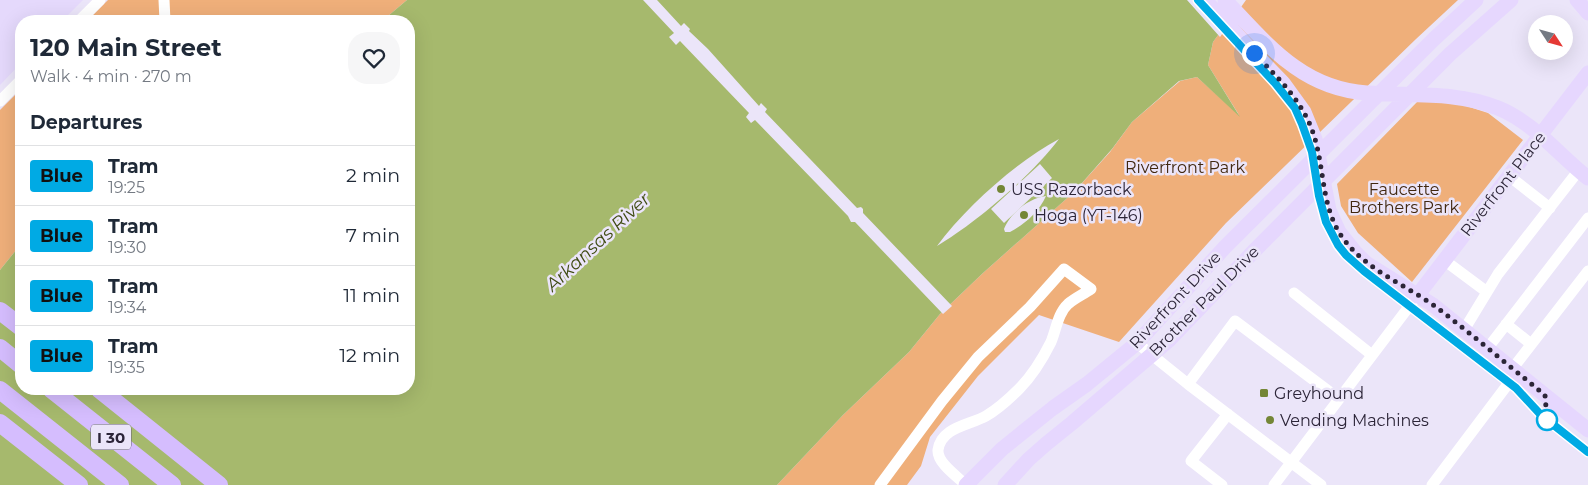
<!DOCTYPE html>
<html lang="en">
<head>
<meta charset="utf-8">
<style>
  :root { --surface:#fff; --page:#f6f6f7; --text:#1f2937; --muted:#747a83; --line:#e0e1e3 }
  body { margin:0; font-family:Montserrat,sans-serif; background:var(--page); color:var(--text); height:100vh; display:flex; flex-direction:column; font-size:19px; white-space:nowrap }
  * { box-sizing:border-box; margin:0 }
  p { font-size:16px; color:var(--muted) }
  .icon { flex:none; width:28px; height:28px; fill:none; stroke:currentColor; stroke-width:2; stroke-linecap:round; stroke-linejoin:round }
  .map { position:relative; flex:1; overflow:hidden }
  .drawer { position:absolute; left:15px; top:15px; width:400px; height:380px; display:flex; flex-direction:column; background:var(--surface); border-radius:20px; box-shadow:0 5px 20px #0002 }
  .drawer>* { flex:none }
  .badge { padding:0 10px; border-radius:4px; font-size:18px; line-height:32px }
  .needle { width:32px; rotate:126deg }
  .controls { position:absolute; left:1528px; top:15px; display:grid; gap:10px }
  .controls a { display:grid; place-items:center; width:45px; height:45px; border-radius:50%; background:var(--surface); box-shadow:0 5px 20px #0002; font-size:25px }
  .you { position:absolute; width:25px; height:25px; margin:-12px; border:4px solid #fff; border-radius:50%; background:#1a73e8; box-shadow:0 0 0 8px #1a73e833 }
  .map>.badge { position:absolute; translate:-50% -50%; box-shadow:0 0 0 2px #fff }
  h2 { padding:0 15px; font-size:19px; line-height:45px }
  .round { display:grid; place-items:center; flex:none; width:52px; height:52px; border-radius:20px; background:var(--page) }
  .head { display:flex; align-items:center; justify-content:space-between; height:85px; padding:0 15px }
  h1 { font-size:24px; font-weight:700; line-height:38px }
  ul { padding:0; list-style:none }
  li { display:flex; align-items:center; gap:15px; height:60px; padding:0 15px; border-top:1px solid var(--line) }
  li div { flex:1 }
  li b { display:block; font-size:19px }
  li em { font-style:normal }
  li .badge { min-width:55px; font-weight:700; text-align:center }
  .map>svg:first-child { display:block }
</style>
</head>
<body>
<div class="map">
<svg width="1588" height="485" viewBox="0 0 1588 485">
  <rect width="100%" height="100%" fill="#ebe5f9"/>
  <path fill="#e5d9fc" d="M0,0H83L62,21H21V63L0,85Z"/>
  <path fill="#efaf7a" d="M108,0H407L382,21H87Z
    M1244,0H1458L1416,39L1226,223L1119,342L1039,315L978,376L930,437L921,466L907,485H777L843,415L909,352L940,314L983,273L1074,192L1110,152L1132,122L1180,81L1197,77L1239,115L1208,65L1213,42Z
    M21,89V244L0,270V110Z
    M1418,101L1457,103L1488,113L1523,140L1412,282L1358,233L1341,206L1337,184Z"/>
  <path fill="#a6b96d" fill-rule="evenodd" d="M407,0H1244L1213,42L1208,65L1240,117L1197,77L1179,81L1132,122L1112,149L1074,192L983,273L940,314L909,352L843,415L777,485H0V270L21,244V389H409V21H382ZM1059,139C1033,174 975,224 937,246C966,207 1016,162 1059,139ZM1046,196C1039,212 1025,224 1010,232H1005L1004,229C1010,213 1029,198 1046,196Z"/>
  <path fill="#ebe5f9" d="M643,0H657L681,26L684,23L690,29L689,31L708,49L759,106L761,103L767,109L765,112L857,208L861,207L863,209V213L952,306L943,314L855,222H851L848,216L755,120L751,123L746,117L749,113L680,41L676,45L669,37L674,33Z
    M1187,0H1246L1220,37Z
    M1040,164L1052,178L1004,223L991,209Z"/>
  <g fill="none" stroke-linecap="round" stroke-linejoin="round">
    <path stroke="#fff" stroke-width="11" d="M164,0L165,21
      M79,21L100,0
      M0,101L21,80
      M1509,176L1550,208
      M1444,260L1487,292
      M1294,293L1372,355
      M1506,324L1531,344
      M1464,330L1498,274L1579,170
      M1137,343L1188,384L1321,485
      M1487,349L1588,218
      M1513,368L1588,271
      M1188,384L1235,321L1339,399
      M880,485L942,401L978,357L1030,307L1064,269L1091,289C1084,294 1075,298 1068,304C1058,313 1056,330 1051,342C1043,358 1031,377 1019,389C1009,399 998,409 986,416C970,425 941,427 938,450C937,463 958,477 966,485
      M1222,485L1191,461L1228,414
      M1274,485L1417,296
      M1432,485L1517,372"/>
    <path stroke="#e6d7fe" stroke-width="15" d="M1205,0L1254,53L1283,83L1304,112L1315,139L1329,210L1339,232L1355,252L1366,263L1433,305L1588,430
      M1225,0C1267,44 1302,89 1367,93C1412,96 1456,91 1498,108C1533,122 1559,155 1588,178
      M1577,0L1588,13
      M1417,296L1588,73
      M966,485L1002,449L1053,408L1087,384L1137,343L1225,247L1434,39L1476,0
      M1005,485L1029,459L1046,444L1072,423L1169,340L1255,250L1450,54L1511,0"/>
    <path stroke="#d5bdfe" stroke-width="18" d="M0,311L21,327
      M0,348L21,365
      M51,389L172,485
      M99,389L219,485
      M0,390L120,485
      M0,423L79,485"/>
    <path stroke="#8d879a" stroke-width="1" d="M1198,0C1216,19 1234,39 1252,58C1270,78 1289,97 1301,121C1312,142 1313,164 1317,187C1322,220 1337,249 1364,271L1516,388L1541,415L1588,452"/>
  </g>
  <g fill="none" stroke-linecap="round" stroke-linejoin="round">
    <defs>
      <path id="line" d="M1198,0L1275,83L1295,108L1302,124L1312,152L1319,196L1326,222L1338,245L1346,255L1364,271L1516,388L1541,415L1588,452"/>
    </defs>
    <use href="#line" stroke="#fff" stroke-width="11"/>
    <use href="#line" stroke="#00aae4" stroke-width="8"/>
    <path stroke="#2c2538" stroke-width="5" stroke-dasharray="0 9" d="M1254,53C1279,79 1305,103 1315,139C1324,170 1322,205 1340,234C1363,269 1403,283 1436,307C1473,335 1509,366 1545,395L1547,420"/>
  </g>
  <g fill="#748636" stroke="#ebe5f9" stroke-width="2">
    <circle cx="1001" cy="189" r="5"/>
    <circle cx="1024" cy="215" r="5"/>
    <rect x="1259" y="388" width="10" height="10" rx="2.5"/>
    <circle cx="1270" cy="420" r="5"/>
  </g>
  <circle fill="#fff" stroke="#00aae4" stroke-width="2.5" cx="1547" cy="420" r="10"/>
  <g text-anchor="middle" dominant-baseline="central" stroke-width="5" stroke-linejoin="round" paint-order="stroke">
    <rect fill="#ebe5f9" stroke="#655f72" stroke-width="1" x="91" y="424.5" width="40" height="25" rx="4"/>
    <g font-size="15" font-weight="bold" fill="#2c2538">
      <text x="111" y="437">I 30</text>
    </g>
    <g font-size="16" fill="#41270f" stroke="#ebe5f9">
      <text x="1185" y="167">Riverfront Park</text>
      <text x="1404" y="189">Faucette<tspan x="1404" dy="18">Brothers Park</tspan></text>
    </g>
    <g font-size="16" fill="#2c2538" stroke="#ebe5f9">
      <text transform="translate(1503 184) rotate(-52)">Riverfront Place</text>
      <text transform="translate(1175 300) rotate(-47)">Riverfront Drive</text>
      <text transform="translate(1204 301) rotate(-45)">Brother Paul Drive</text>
    </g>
    <g font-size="16" fill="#2c2538" stroke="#ebe5f9" text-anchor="start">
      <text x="1011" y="189">USS Razorback</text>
      <text x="1034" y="215">Hoga (YT-146)</text>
      <text x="1274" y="393">Greyhound</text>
      <text x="1280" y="420">Vending Machines</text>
    </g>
    <g font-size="18" font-style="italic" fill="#3f4b12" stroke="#ebe5f9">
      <text transform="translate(598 242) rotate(-43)">Arkansas River</text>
    </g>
  </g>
</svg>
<div class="controls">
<a><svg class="needle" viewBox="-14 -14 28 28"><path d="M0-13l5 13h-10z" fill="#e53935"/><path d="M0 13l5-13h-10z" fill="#747a83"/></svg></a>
</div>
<div class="you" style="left:1254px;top:53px"></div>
<section class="drawer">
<div class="head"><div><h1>120 Main Street</h1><p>Walk · 4 min · 270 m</p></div><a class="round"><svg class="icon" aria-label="heart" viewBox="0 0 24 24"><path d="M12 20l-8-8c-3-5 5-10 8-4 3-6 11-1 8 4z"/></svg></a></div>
<h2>Departures</h2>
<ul>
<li><span class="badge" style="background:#00aae4;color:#111">Blue</span><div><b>Tram</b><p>19:25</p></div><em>2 min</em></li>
<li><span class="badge" style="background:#00aae4;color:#111">Blue</span><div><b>Tram</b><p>19:30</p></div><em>7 min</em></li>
<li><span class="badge" style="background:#00aae4;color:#111">Blue</span><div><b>Tram</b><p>19:34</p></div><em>11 min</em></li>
<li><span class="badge" style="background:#00aae4;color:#111">Blue</span><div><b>Tram</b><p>19:35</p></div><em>12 min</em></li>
</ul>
</section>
</div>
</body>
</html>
